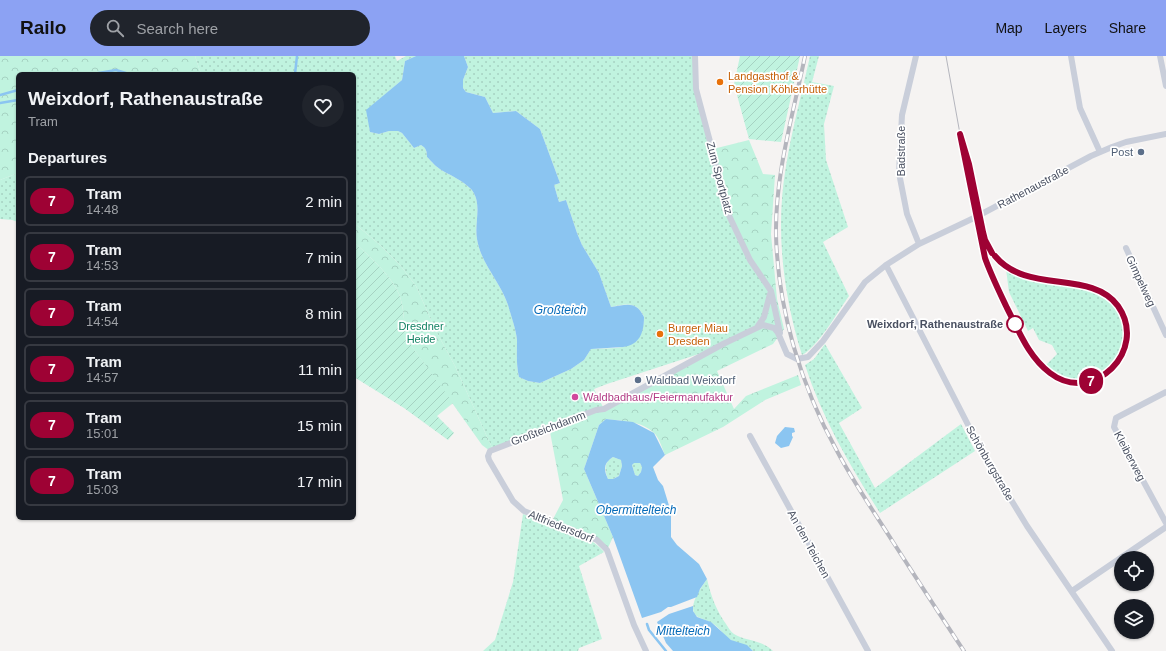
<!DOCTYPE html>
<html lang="en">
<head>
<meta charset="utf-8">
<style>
  :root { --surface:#171b24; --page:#20242c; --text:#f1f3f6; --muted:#9ea1a6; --line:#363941; --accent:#8ca2f3 }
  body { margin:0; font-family:Arial,sans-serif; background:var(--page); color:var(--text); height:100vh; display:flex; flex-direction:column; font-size:15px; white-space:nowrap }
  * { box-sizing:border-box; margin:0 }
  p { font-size:13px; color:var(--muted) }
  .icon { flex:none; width:22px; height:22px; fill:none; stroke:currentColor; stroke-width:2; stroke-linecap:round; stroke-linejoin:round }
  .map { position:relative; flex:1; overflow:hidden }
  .sheet { position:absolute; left:16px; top:16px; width:340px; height:448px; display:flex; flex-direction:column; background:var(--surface); border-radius:6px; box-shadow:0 1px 3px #0004 }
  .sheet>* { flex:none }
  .badge { padding:0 8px; border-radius:13px; font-size:14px; line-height:26px }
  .tools { position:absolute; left:1114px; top:495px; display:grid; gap:8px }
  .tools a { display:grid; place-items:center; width:40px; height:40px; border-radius:50%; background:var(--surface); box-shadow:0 1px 3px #0004; font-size:20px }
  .map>.badge { position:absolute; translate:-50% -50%; box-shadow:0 0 0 2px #fff }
  h2 { padding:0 12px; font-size:15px; line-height:36px }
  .round { display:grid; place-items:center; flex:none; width:42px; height:42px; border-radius:21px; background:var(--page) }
  .head { display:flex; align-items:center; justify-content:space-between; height:68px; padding:0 12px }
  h1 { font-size:19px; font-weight:800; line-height:30px }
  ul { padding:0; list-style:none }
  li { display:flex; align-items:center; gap:12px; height:50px; margin:0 8px 6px; padding:0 4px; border:2px solid var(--line); border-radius:6px }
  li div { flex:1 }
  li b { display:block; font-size:15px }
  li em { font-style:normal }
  li .badge { min-width:44px; font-weight:700; text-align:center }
  header { display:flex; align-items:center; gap:24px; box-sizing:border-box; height:56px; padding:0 20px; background:var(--accent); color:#111 }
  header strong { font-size:19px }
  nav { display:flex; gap:22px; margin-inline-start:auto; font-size:14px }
  .search { width:280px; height:36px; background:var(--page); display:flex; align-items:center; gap:10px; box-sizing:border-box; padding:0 14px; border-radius:22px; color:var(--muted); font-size:15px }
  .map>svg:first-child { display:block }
</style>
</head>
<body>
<header>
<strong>Railo</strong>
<div class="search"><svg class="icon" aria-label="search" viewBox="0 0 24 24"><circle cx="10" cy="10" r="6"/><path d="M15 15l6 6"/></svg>Search here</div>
<nav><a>Map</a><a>Layers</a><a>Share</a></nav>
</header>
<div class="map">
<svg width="1166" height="595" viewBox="0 0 1166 595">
  <defs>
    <pattern id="grass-dots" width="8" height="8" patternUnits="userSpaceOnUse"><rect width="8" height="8" fill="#c0f3df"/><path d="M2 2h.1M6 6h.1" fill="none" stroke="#a6d2c2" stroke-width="1.8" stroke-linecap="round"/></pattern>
    <pattern id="forest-crowns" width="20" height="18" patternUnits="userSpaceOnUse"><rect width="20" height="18" fill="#c0f3df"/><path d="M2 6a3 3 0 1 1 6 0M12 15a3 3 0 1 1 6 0" fill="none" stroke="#a6d2c2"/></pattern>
    <pattern id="garden-furrows" width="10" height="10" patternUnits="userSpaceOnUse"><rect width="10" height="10" fill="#c0f3df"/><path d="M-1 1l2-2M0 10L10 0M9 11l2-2" fill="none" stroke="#a6d2c2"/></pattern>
  </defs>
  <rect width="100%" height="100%" fill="#f5f3f2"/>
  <path fill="url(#grass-dots)" fill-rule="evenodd" d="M195,0H395L397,5L406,0H416L405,5L402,24L367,54L370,76L379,78L389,75H398L402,77L414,92L421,89C426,92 427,95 427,101C432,106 436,111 443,115C452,120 463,125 471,133C483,147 474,167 477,183C481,208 500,225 508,249C511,259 516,273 517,284C517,297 516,308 519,321L528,325L540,327L571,313L584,304L591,293C618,291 643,297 644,261C637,245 626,248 611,251L599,217L582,189L577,177L566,144L559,146L554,129L560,127L540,73L516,55L493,57L485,41L466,36L463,32V24L468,11L464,0H694L695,33L711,93L724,151L749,204L770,236C766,250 765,263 753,272L604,353L596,354L493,394L455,310L436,275L416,230L400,209L380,189L354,167V18H201ZM708,295L604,353L594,333L607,328Z
    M810,0H819L812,26L834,30L824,68L826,104L848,171L823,186L849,240C838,255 818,291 802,299C783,238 775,173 786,110C792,73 802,37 810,0Z
    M18,117V166L12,164L0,163V124Z
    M1006,213C1011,216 1016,220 1022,222C1027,224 1034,224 1040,225C1058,228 1079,230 1096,237C1108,242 1117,251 1121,263C1139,308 1079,346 1046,309L1057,298L1052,289L1039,284L1033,272L1028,275L1009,236Z
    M825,288L862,352L839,367L875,432L961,368L975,395L880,457C850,410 822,362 805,309L814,303Z
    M613,401L621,404L622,410L619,420L613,423H608C604,413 604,407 613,401Z
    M634,406L640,407L642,411L641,416L638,420L635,419L632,409Z
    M523,458C549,469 586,474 604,496L579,510L602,583L579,592L578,595H483L495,584L513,526Z
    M707,523C711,540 716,554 726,568C728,571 731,576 734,578C745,585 763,584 773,595H753C745,587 739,589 731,584C723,579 718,569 710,566C706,564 702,563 698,561C685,553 701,532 707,523Z"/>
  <path fill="url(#forest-crowns)" d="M0,0H195L201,18H18V117L0,124Z
    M749,84L763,118L775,119L771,178L777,243L784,273L773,288L717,315L734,353L746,340L798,319L801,329L765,344L723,371L665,399C662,392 659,381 654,377C642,365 622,365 606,363L599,369L584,413L613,481L608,492L552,465L563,444L550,376L596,354L604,353L760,268L772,234L751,202L727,150L713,93Z
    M354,167L380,189L400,209L416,230L436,275L455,310L493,394L490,395L482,389L408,285C403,270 405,253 399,238C390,218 370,201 354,186Z"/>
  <path fill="url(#garden-furrows)" d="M740,0H800L781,86L749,83L734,28Z
    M354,186C370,201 390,218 399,238C405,253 403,270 408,285L453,347L437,360L454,377L448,384L404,352L354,321Z"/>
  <path fill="#8bc5f1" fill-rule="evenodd" d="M416,0H464L468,11L463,24V32L466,36L485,41L493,57L516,55L540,73L560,127L554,129L559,146L566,144L577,177L582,189L599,217L611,251C626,249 636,244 644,261C644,276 640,289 623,291L591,293L584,304L571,313L540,327L528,325L519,321C516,308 517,297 517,284C516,273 511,260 508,249C500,225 481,208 477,183C474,167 483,147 471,133C463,125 452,120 443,115C436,111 432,106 427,101C427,95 426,92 421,89L414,92L402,77L398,75H389L379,78L370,76L366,54L402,24L405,5Z
    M606,363L633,366L654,377L665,399L653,411L658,424L663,430L671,456V481L677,489L699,508L707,523L700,533L697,541L671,551H668L661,556L642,562L613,481L584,413L599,369ZM613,401L621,404L622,410L619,420L613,423H608C603,413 604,407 613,401ZM634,407H640L642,411L641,416L638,420L635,419L632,409Z
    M785,371L794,372L795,376L792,377V380L793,381L789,390L781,392L775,387L777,380Z
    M693,550V555L697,561L711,566L731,584L747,589L753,595H673L666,587L657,566L669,558Z"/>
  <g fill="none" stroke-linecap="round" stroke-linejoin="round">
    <path stroke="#8bc5f1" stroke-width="2.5" d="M93,18L116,14L129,18
      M295,18L297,0
      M0,39L18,34
      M0,47L18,44
      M647,568L649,574L666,595"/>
    <path stroke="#c9ceda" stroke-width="6" d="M695,0L696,33L712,93L725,151L750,204L771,235L780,277
      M916,0L902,59L899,117L907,158L919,188
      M1071,0L1080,52L1100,96
      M1160,0L1166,30
      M1126,192L1166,279
      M886,209L982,396L1027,470L1112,595
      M758,270L764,261L770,238
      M1166,336L1116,362L1114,371L1166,467
      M750,380L868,595
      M1072,535L1166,471
      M646,595L634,569L607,494L597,484L524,455L513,445L489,404L488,400L490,395L596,354L604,353L723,288L763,269L774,272L778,277L787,298L797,303L808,301L823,285L865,226L886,209L919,188L976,161L1091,100L1112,91L1126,86L1166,78"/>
    <path stroke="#b4b5bd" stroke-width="1" d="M946,0L960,78L985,202C991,219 999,235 1007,252C1019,276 1028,300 1050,317C1104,359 1166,264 1093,233L1025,221L1010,214L998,204L992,197L985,184L969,108L960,78"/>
    <defs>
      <path id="rail" d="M805,0C793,59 775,118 776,179C778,254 801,330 837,395C854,427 874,456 893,486C917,523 940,559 964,595"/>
    </defs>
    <use href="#rail" stroke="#b4b5bd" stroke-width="4"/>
    <use href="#rail" stroke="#fff" stroke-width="2.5" stroke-dasharray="8" stroke-linecap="butt"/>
  </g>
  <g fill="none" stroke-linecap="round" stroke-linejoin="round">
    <defs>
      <path id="line" d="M992,197L985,184L983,176L969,108L960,78L985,202C991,219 999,235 1007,252C1019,275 1028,300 1050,317C1093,350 1149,294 1118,250C1091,213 1027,239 995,200"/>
    </defs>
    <use href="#line" stroke="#fff" stroke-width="9"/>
    <use href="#line" stroke="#9e0234" stroke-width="6"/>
  </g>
  <g fill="#e8710a" stroke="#fff" stroke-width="1.5">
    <circle cx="720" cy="26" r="4"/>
    <circle cx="660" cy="278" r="4"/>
  </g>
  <g fill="#5c6f8a" stroke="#fff" stroke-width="1.5">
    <circle cx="1141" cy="96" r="4"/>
    <circle cx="638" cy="324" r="4"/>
  </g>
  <circle fill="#fff" stroke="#9e0234" stroke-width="2" cx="1015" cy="268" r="8"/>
  <circle fill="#d1479c" stroke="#fff" stroke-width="1.5" cx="575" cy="341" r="4"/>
  <g text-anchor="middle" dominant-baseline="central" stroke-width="3.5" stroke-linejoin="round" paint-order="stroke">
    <g font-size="11" fill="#c56008" stroke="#fff" text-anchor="start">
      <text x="728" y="20">Landgasthof &amp;<tspan x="728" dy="13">Pension Köhlerhütte</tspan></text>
      <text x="668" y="272">Burger Miau<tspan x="668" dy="13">Dresden</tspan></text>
    </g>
    <g font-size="11" fill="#495061" stroke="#fff">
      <text transform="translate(901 95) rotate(-90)">Badstraße</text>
      <text transform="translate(720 122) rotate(75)">Zum Sportplatz</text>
      <text transform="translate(1033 131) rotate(-28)">Rathenaustraße</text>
      <text transform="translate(1141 225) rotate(65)">Gimpelweg</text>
      <text transform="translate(548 372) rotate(-21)">Großteichdamm</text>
      <text transform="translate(1130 400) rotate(62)">Kleiberweg</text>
      <text transform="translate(990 407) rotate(60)">Schönburgstraße</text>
      <text transform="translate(561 470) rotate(22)">Altfriedersdorf</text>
      <text transform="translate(809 488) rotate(61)">An den Teichen</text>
    </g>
    <g font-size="11" fill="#4e5e75" stroke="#fff" text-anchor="end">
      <text x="1133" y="96">Post</text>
      <text x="646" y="324" text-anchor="start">Waldbad Weixdorf</text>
    </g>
    <g font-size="11" font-weight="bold" fill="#495061" stroke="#fff" text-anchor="end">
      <text x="1003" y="268">Weixdorf, Rathenaustraße</text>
    </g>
    <g font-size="11" fill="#138364" stroke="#fff">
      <text x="421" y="270">Dresdner<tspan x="421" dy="13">Heide</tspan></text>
    </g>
    <g font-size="11" fill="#b23c85" stroke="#fff" text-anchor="start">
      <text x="583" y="341">Waldbadhaus/Feiermanufaktur</text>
    </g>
    <g font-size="12" font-style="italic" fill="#056ab8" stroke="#fff">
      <text x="560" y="254">Großteich</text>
      <text x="636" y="454">Obermittelteich</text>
      <text x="683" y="575">Mittelteich</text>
    </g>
  </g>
</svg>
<div class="tools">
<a><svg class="icon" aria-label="locate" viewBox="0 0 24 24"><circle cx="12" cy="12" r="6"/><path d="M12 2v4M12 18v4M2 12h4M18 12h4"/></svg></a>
<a><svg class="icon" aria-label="layers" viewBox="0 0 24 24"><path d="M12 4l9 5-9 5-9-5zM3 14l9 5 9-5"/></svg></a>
</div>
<b class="badge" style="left:1091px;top:325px;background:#9e0234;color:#fff">7</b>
<section class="sheet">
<div class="head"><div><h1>Weixdorf, Rathenaustraße</h1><p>Tram</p></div><a class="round"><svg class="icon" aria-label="heart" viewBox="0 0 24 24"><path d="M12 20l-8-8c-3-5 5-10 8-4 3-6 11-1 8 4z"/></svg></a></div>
<h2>Departures</h2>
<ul>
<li><span class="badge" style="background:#9e0234;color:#fff">7</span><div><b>Tram</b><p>14:48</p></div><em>2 min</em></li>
<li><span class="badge" style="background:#9e0234;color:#fff">7</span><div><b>Tram</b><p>14:53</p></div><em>7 min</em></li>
<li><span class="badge" style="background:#9e0234;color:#fff">7</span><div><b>Tram</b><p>14:54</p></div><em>8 min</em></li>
<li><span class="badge" style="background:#9e0234;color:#fff">7</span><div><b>Tram</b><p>14:57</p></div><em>11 min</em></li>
<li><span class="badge" style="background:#9e0234;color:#fff">7</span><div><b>Tram</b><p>15:01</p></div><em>15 min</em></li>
<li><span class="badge" style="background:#9e0234;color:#fff">7</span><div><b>Tram</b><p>15:03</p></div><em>17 min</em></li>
</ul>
</section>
</div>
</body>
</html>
